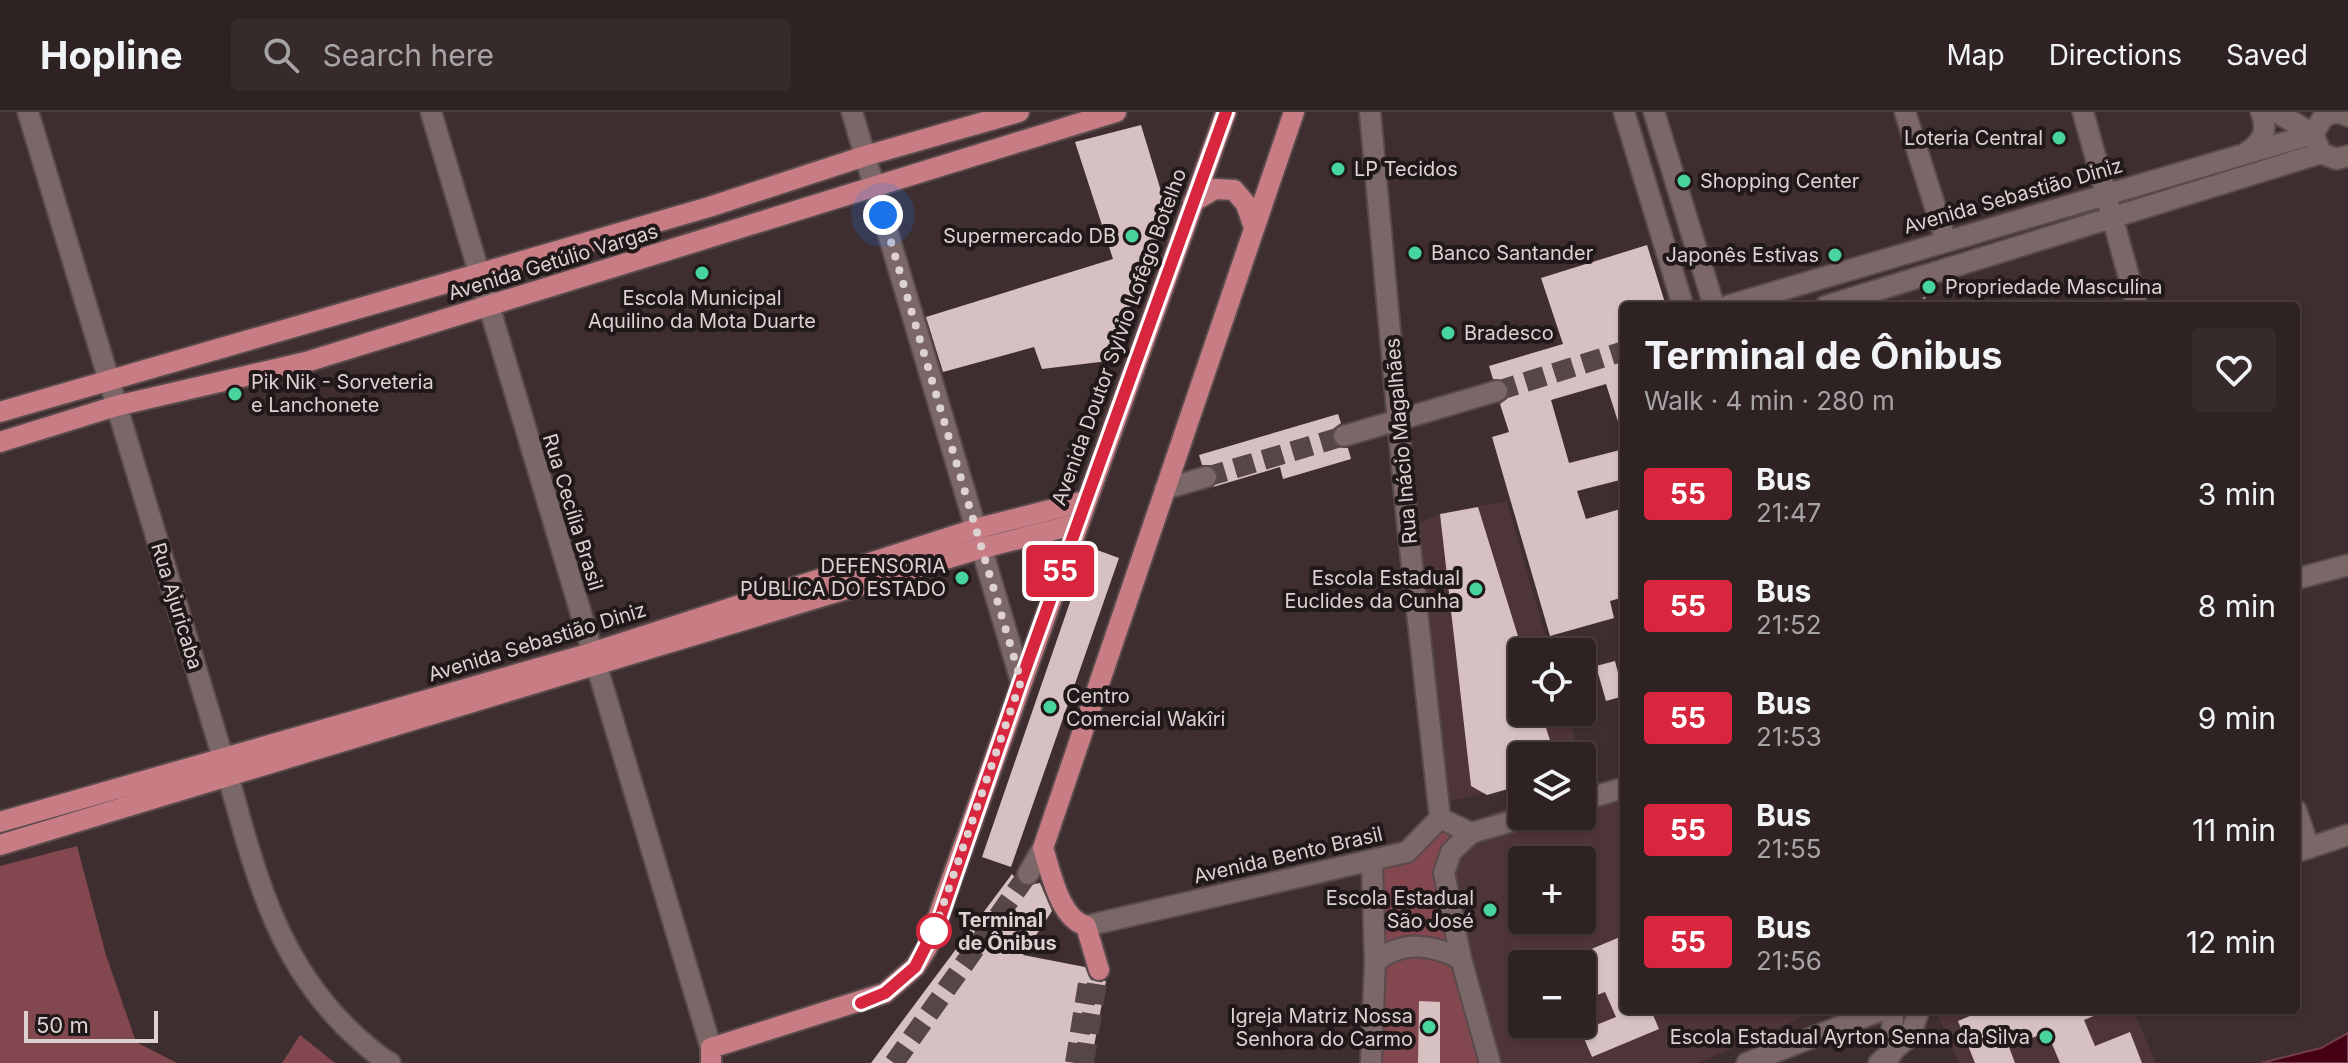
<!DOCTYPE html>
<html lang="en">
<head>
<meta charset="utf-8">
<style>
  :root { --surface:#2f2223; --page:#372a2b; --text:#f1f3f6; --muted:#a7a4a6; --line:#4a3f41 }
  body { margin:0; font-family:Inter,sans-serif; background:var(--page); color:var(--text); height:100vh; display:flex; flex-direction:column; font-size:30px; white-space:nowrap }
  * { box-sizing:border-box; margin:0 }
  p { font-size:26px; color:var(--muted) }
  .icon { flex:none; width:44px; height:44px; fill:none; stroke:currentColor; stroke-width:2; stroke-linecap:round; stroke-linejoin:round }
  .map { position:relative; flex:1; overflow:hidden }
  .sheet { position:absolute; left:1620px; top:190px; width:680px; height:712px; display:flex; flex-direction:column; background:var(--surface); border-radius:8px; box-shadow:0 2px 6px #0004,0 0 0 2px var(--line) }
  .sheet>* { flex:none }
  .badge { padding:0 16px; border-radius:6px; font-size:28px; line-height:52px }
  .fabs { position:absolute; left:1508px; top:526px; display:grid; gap:16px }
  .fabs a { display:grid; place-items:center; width:88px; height:88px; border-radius:8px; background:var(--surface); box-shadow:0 2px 6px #0004,0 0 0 2px var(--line); font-size:40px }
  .scale { position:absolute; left:24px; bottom:20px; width:134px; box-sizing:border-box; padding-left:8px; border:4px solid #ddd1d2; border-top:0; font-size:22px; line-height:28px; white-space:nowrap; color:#ddd1d2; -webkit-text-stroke:6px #201819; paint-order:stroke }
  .you { position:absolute; width:40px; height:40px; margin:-20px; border:6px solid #fff; border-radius:50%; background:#1a73e8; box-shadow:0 0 0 12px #1a73e833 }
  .map>.badge { position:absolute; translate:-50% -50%; box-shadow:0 0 0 4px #fff }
  .round { display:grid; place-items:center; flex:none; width:84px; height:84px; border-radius:8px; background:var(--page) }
  .head { display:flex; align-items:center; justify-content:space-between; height:136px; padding:0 24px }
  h1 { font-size:38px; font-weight:700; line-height:60px }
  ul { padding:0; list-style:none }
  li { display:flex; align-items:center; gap:24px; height:112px; padding:0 24px }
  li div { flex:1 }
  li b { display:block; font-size:30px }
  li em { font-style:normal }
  li .badge { min-width:88px; font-weight:700; text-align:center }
  header { display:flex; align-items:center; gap:48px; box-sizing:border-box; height:112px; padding:0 40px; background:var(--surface); border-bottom:2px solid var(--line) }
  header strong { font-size:38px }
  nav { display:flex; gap:44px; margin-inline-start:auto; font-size:28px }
  .search { width:560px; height:72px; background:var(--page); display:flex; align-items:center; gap:20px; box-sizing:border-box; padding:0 28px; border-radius:8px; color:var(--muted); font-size:30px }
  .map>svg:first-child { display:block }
</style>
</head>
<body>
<header>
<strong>Hopline</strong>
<div class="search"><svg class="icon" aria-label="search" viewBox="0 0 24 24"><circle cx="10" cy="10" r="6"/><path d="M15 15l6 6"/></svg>Search here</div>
<nav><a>Map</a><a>Directions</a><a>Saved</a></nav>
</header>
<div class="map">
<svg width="2348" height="951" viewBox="0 0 2348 951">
  <rect width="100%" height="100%" fill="#3f2e2f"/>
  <path fill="#4e3537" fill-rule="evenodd" d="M1507,389L1550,540H1522V600H1568L1580,644H1522V673L1443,691L1412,414L1440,402Z
    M1624,664V898H1818L1699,951H1498L1455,789L1452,735L1489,702L1522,692V704H1582V675ZM1522,748H1582V808H1522ZM1522,852H1582V912H1522Z
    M1940,898H2133L2156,951H1959L1936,900Z"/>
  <path fill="#83484f" d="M1443,691L1452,735L1455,789L1497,951H1369V737L1405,728Z
    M77,734L106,843L136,930L177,951H0V754Z
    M300,923L335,951H282Z"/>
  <path fill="#460013" stroke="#733f4c" stroke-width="2" d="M2348,921V951H2261L2321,936Z"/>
  <path fill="#d7c0c1" d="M1141,13L1168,102L1108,249L1042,257L1034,235L943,260L926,205L1113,147L1075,30Z
    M1647,133L1666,194H1624V319H1621L1606,272L1551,288L1569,351L1624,337V367L1577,379L1586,407L1624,396V485L1610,489L1614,506L1550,524L1492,325L1509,320L1500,292L1507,287L1510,276L1505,269L1493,267L1489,254L1563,232L1541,166Z
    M1338,302L1341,311L1334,316L1331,327L1336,334L1348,336L1351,347L1283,367L1280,355L1213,375L1218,361L1210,353H1202L1199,343Z
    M1478,395L1522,537V600H1541L1555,644H1522V673L1487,683L1471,674L1440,402Z
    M1089,435L1119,446L1011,755L982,745Z
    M1615,549L1624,584L1606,589L1596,554Z
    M1012,762L1022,774L1040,771L1052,799L1023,843L1085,855L1091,868L1106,869L1091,951H871Z
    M1620,825L1624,835V898H1651L1659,917L1592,945L1581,919L1616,905L1605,880L1582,889V850L1593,846L1589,838Z
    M1419,889L1440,890V951H1418Z
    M1984,898H2108L2084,908L2095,934L2130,920L2142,951H2060L2047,920L2009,935L2015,951H1975L1958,909Z"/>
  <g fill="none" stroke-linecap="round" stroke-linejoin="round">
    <path stroke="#574647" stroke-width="20" stroke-dasharray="20 10" stroke-linecap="butt" d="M1497,279L1624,239
      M1206,365L1344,324
      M894,951L1028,762
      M1075,951L1088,871L1099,858"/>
    <path stroke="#574647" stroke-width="20" stroke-dasharray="20 10" stroke-linecap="butt" d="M1084,951L1099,858"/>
    <defs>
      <path id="minor" d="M28,0L223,646C252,746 270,840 347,916C361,929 374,942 390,951
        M431,0L711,936
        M852,0L1021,569
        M1370,0L1407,408L1440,706
        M1624,0L1683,194
        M1654,0L1714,194
        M1905,0L1946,129
        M2083,0L2137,194
        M2276,0L2313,22
        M2348,4L2338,0L2324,4L2313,22L2321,41L2336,47L2348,44
        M2246,41C2262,31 2269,18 2261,0
        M1727,194L2313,22
        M1826,194L2321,41
        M1344,324L1497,279
        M1165,377L1206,365
        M2296,467L2348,453
        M1582,688L1624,676
        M2296,698L2309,736
        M1440,706L1471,721L1530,704
        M1471,721L1451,740L1444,761L1461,847L1490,951
        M2296,740L2348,723
        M1028,762L1043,736
        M1086,814L1407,740L1440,706
        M1375,850C1403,828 1431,832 1461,847
        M1891,943L1893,898
        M1371,951L1375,850L1372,750
        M1747,951L1882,898
        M1879,951L1910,924L1919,898"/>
      <path id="major" d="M1193,90L1215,77L1234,78L1246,92L1254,116
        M0,300L709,95L865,44L1019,0
        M0,330L116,294L306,250L1116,0
        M0,710L591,541L975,417L1085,389
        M0,733L979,437L1077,412
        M1099,858L1086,814C1059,806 1051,760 1043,736L1294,0
        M711,951V936L885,881L915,855L927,836L1226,0"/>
    </defs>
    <use href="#minor" stroke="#594a4b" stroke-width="24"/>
    <use href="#major" stroke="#594a4b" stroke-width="24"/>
    <path stroke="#928384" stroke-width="3" stroke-dasharray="2 6" stroke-linecap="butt" d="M1924,185L1926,194"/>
    <use href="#minor" stroke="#7b6768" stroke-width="20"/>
    <use href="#major" stroke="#c87d85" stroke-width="20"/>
  </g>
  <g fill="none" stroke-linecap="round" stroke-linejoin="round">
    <defs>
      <path id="line" d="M861,891L885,881L915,855L940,806L1021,569L1226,0"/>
    </defs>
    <use href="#line" stroke="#fff" stroke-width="18"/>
    <use href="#line" stroke="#d7263d" stroke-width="12"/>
    <path stroke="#ddd1d2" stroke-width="8" stroke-dasharray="0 14.4" d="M883,103L1021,569L934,819"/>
  </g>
  <g fill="#48d49d" stroke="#201819" stroke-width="3">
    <circle cx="2059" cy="26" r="8"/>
    <circle cx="1338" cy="57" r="8"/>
    <circle cx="1684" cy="69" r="8"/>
    <circle cx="1132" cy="124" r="8"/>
    <circle cx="1415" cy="141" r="8"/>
    <circle cx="1835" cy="143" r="8"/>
    <circle cx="702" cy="161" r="8"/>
    <circle cx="1929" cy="175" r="8"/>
    <circle cx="1448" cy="221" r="8"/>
    <circle cx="235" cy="282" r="8"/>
    <circle cx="962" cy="466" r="8"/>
    <circle cx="1476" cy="477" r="8"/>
    <circle cx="1050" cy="595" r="8"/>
    <circle cx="1490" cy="798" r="8"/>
    <circle cx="1429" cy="915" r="8"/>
    <circle cx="2046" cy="925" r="8"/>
  </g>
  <circle fill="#fff" stroke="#d7263d" stroke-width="4" cx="934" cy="819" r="16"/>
  <g text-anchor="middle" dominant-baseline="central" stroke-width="8" stroke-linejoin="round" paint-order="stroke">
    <g font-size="20" fill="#ddd1d2" stroke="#201819" text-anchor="end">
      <text x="2043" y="26">Loteria Central</text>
      <text x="1354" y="57" text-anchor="start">LP Tecidos</text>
      <text x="1700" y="69" text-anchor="start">Shopping Center</text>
      <text x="1116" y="124">Supermercado DB</text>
      <text x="1431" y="141" text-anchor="start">Banco Santander</text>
      <text x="1819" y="143">Japonês Estivas</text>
      <text x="1945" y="175" text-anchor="start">Propriedade Masculina</text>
      <text x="702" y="186" text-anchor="middle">Escola Municipal<tspan x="702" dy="23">Aquilino da Mota Duarte</tspan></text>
      <text x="1464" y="221" text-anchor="start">Bradesco</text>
      <text x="251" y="270" text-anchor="start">Pik Nik - Sorveteria<tspan x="251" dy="23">e Lanchonete</tspan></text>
      <text x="946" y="454">DEFENSORIA<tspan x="946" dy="23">PÚBLICA DO ESTADO</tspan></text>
      <text x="1460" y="466">Escola Estadual<tspan x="1460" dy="23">Euclides da Cunha</tspan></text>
      <text x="1066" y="584" text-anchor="start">Centro<tspan x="1066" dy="23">Comercial Wakîri</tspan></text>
      <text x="1474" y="786">Escola Estadual<tspan x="1474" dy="23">São José</tspan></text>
      <text x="1413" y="904">Igreja Matriz Nossa<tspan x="1413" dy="23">Senhora do Carmo</tspan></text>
      <text x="2030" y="925">Escola Estadual Ayrton Senna da Silva</text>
    </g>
    <g font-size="20" fill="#ddd1d2" stroke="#201819">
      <text transform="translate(2013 84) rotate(-16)">Avenida Sebastião Diniz</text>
      <text transform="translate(553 150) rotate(-17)">Avenida Getúlio Vargas</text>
      <text transform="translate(1119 225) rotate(-70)">Avenida Doutor Sylvio Lofêgo Botelho</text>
      <text transform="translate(1401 329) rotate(-95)">Rua Inácio Magalhães</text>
      <text transform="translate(573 400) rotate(73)">Rua Cecília Brasil</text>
      <text transform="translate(177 494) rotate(73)">Rua Ajuricaba</text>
      <text transform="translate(537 530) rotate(-17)">Avenida Sebastião Diniz</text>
      <text transform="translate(1288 743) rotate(-13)">Avenida Bento Brasil</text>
    </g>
    <g font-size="20" font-weight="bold" fill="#ddd1d2" stroke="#201819" text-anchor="start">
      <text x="958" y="808">Terminal<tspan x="958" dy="23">de Ônibus</tspan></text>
    </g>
  </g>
</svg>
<div class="fabs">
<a><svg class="icon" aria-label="locate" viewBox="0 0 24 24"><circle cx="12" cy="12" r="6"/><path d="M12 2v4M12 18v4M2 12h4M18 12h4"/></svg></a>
<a><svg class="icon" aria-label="layers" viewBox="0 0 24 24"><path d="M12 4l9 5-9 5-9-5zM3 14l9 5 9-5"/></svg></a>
<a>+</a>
<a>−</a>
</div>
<div class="scale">50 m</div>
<div class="you" style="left:883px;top:103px"></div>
<b class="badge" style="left:1060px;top:459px;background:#d7263d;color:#fff">55</b>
<section class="sheet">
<div class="head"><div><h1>Terminal de Ônibus</h1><p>Walk · 4 min · 280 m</p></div><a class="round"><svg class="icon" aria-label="heart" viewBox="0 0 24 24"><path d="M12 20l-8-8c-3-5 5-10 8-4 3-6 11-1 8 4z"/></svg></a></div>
<ul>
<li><span class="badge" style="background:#d7263d;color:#fff">55</span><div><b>Bus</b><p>21:47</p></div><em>3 min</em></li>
<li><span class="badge" style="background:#d7263d;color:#fff">55</span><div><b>Bus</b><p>21:52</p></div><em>8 min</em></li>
<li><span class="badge" style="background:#d7263d;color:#fff">55</span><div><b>Bus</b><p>21:53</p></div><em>9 min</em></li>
<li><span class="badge" style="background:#d7263d;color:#fff">55</span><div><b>Bus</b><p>21:55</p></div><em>11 min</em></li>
<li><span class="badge" style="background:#d7263d;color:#fff">55</span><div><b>Bus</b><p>21:56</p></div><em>12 min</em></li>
</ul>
</section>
</div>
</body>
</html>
